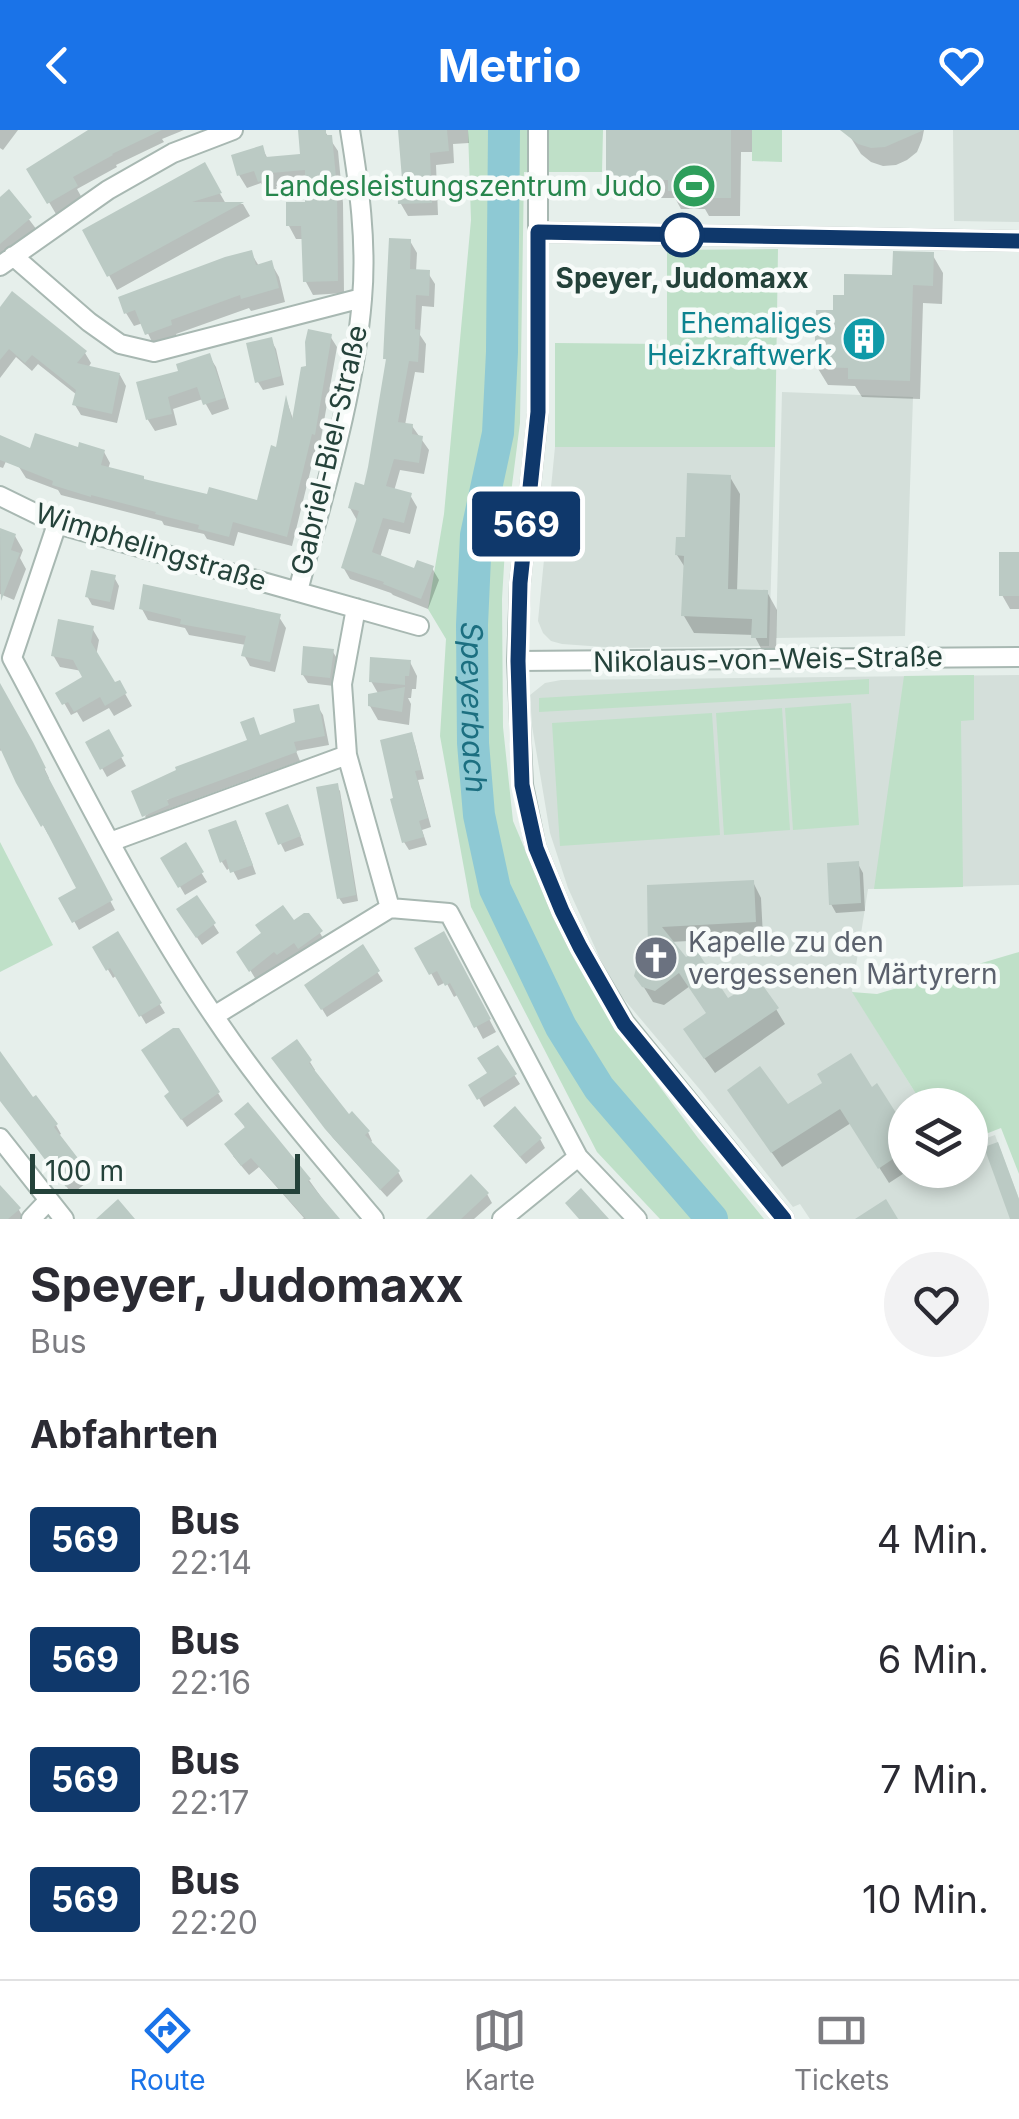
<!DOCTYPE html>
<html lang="de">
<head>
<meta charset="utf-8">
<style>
  :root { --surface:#fff; --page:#f2f2f3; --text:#2b2b33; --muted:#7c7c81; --line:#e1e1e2; --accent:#1a73e8 }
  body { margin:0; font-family:Inter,sans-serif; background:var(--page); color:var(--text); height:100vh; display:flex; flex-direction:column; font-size:38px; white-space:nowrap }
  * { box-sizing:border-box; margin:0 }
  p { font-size:32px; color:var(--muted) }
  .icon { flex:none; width:55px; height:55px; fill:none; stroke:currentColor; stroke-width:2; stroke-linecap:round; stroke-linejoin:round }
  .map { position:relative; height:1089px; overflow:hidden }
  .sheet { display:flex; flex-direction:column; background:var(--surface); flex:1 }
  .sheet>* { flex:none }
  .badge { padding:0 20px; border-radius:8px; font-size:35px; line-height:65px }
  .tools { position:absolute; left:888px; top:958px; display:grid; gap:20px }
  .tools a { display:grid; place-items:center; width:100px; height:100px; border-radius:50%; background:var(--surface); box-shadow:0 5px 15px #0003; font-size:50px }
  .scale { position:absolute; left:30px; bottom:25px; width:270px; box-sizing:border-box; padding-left:10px; border:5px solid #24423a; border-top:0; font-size:28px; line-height:35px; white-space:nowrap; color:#24423a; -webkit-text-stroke:8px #f7fbf9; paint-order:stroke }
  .map>.badge { position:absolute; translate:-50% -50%; box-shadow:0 0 0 5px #fff }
  h2 { padding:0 30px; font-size:38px; line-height:90px }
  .round { display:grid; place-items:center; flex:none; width:105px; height:105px; border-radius:52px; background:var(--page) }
  .overview { display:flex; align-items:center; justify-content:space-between; height:170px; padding:0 30px }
  h1 { font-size:48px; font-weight:700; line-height:75px }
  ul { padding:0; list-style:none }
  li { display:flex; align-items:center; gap:30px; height:120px; padding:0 30px }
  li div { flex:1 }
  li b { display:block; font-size:38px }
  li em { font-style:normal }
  li .badge { min-width:110px; font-weight:700; text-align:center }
  header { display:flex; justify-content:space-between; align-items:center; height:130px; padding:0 30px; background:var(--accent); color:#fff; font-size:45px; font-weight:700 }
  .tab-bar { display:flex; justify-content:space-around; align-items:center; height:140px; border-top:2px solid var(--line); background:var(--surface); font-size:28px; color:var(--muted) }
  .tab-bar a { display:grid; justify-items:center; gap:5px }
  .tab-bar .on { color:var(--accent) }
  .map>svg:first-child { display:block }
</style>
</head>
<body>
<header><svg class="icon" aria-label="back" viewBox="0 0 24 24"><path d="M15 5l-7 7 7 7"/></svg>Metrio<svg class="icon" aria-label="heart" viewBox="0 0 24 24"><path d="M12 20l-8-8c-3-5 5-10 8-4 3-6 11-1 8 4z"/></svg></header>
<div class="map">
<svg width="1019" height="1089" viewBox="0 0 1019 1089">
  <rect width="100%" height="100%" fill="#e6efeb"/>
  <path fill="#d4dfda" d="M953,0H1019V92L954,91Z
    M782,262L913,267L905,506L776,508Z
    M555,317H775L769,516L618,518L562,514L551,511L543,503L538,491Z
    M1019,545V755L868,759L852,861L923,975H905V1040H970V1014L995,1005L1019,1069V1089H810L800,1074L793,1077L702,962L623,868L602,833L568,758L550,703L532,596L530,565L545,553L561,550Z"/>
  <path fill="#bfe0c8" d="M468,0H603L602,42H524L520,293L506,402L502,469L503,597L513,691L550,779L584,843L622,906L698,1008L764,1089H660L597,1022L471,777L440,606L446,509L428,479L444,384L471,90Z
    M752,0H782V32L752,31Z
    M778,119L775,317H555V213L667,214V120Z
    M974,545V590L961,591L963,757L874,759L904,546Z
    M869,549V564L539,582V568Z
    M851,573L859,695L793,700L785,578Z
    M782,578L790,700L724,705L716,583Z
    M712,583L720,705L560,716L552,593Z
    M0,712L53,815L0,842Z
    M1019,822V1044L1001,998L970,1010V975H923L852,862L877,864Z"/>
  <path fill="#0003" d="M0,0H18L3,20L0,18Z
    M93,0H184L162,9L164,12L116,35L117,37L77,59L82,68L56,84L30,40Z
    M324,0L338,21L343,73L344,163L313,165L306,152L304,109H296L289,96L308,74V53L276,56L278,61L267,64L261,53L247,58L239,45L262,18L268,29L303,26Z
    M401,0H468L469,13L453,14L454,33L436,35L438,85L408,86L401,74L405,52Z
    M609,0H752V22H741L740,86H709L705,79H681L675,68H619L609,49Z
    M846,0H924L922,10L917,22L907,30L896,35L883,36L871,32L861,24Z
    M204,36L226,74H243L250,86L117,160L85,101Z
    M9,63L37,100L12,120L9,116L0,125V70Z
    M410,111L417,123L416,142L428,143L435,154L434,177L422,176L420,205L426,214L424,243L415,242L405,295L412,296L429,320L424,344L400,340L394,361L410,365L417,377L410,404L389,399L380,428L415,442L432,438L439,450L428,479L393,465L391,463L350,449L343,437L358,392L350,378L365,358L388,233L385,228Z
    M251,123L259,136L271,133L279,147L285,172L251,181L249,178L176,204L178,209L155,218L143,193L134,196L126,183Z
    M932,124L943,143L942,174L923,173L920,269L862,267L855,256L828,255L817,237L835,183L846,167L895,148Z
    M0,181L85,223L91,233L88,238L120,245L126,256L117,293L81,285L75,275L77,265L38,234L32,241L16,227L0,248Z
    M330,206L337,217L320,314H317L292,416L238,402L234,416L207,409L204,404L164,395L162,391L61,365L58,360L26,348L19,337L7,329L3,338L0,337V307L31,321L104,322L110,333L108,339L144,352L209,367L259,373L278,320L287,272L294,292L309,239Z
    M271,210L276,219L284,255L263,260L258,252Z
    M209,226L216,237L229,279L212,285L203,269L173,279L177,295L155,301L148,290L139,254L181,243Z
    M730,347L740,364L737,462H767L777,480L776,524H764L754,505L694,503L684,486L686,439L677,425Z
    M0,401L15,406L23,420L20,428L26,439L14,470L0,464Z
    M1019,424V479H1010L1002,465Z
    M114,447L119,456L114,480L92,475L87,466Z
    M142,479L279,487L286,498L275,542L250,536L244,525L246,515L189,505L185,498L148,490Z
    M92,498L99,510L96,526L114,556L119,553L132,576L114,586L109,578L83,592L77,582L71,585L59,564L86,548L82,541L60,537L53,525Z
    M333,522L338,530L334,556L308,553L303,545Z
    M410,532L417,546L416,559H412L411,568H408L411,574L409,595L378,590L370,576L379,565L371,551Z
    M0,571L37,623L49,648L47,649L115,780L79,800L62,769L79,759L50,703L48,704L19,652L3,619L0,621Z
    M318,577L323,585L329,615L296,621L300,631L169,679L172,684L150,694L145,686L250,611L298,593Z
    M108,603L126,636L107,647L88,613Z
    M411,605L415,614L424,649L418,650L431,697L422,700L427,715L409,720L404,712Z
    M336,656L340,661L358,771L343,774L339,768Z
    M292,685L304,715L285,722L281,714Z
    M240,701L256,744L238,750L231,737L227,740L222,732L211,702Z
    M185,716L207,752L185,765L164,729Z
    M858,734L863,743L865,781L836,783L831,774Z
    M753,752L761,768L763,807L670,812L728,871L776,879L785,894L715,943L695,915L708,885L690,856L664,875L653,872L637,846L651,826L650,758Z
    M197,769L219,803L202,815L185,789Z
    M294,794L320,803L327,815L286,836L283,832L258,853L240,823Z
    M117,804L165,883L146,894L117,845L113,848L95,818Z
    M444,804L496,902L483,909L459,864L454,867L446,852L438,856L418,819Z
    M362,818L383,851L327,887L308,856Z
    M497,918L520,954L484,977L472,956L490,944Z
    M310,932L315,940L313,942L348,987L368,1002L372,1011L370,1013L398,1042L403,1051L387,1067L333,1008L279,937Z
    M0,935L56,995L61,1004L58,1006L90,1050L72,1064L0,968Z
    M825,954L872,960L905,1002V1040H909L889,1053L851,993L782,1037L739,976L787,978Z
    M218,963L223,971L187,997L172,975Z
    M237,984L309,1050L337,1089H302L304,1088L259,1037L249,1045L233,1026L246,999Z
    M501,1005L540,1009L545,1018L526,1034Z
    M0,1058L19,1080L24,1089H0Z
    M487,1064L492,1073L474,1089H429Z"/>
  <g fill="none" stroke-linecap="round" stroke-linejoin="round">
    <path stroke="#8ec9d4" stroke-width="32" id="s1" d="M504,0L502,222L498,303L476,405L472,495L473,613L479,685L495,759L561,897L599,958L712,1089"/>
  </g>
  <path fill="#bbcac4" d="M88,0H162L112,24L113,25L73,47L78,56L47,74L26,39Z
    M298,0H326V5H332L337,58L338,151L303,152L301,96H286V72H305V40L271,43L272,48L258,52L254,41L237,46L231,25L263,15L266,27L300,24Z
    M398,0H447L449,21L430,23L432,73L398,74L397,49H402Z
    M606,0H731V68H696V61H668V50H606Z
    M840,0H924L885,17L871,18L858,14Z
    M205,32L222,63L192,72H244L107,147L82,100Z
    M9,59L32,87L0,114V67Z
    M389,108L411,109L410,139L430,140L429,166L416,165L415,199L420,200L418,232L409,231L398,292L413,294L412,304L423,306L419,333L394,329L386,356L412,363L404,393L383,388L372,422L414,438L417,430L434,436L421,469L383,454L384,452L341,438L359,381L348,378L355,352L364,355L368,337L386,229H383Z
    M252,120L256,135L272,130L279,158L241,169L240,165L171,190L172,195L145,205L135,180L124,184L118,167L225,127Z
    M893,121L934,122L933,156L913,155L910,251L848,249V238L814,237L816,180H833V165H844V144L892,145Z
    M12,161L87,221L77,233L120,243L112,284L72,275L76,260L32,225L25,233L9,219L0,230V177Z
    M308,199L332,204L315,305L312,304L287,407L233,392L229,407L198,399L199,395L155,384L156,382L91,365V367L52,355L53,351L0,330V305L30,318L35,303L78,317L79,312L105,320L101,335L144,346V349L207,364L209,357L257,370L271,315L276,317L286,265L292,290L301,237L306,236L305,212Z
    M272,207L281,246L255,253L246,213Z
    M210,223L225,268L203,275L197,257L168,267L172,284L146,290L136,252L178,241L176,234Z
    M687,343L731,345L728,459L768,460L767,508H751L752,489L681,486L684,426L675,425L676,407H685Z
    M0,398L16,404L11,420L20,423L1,471Z
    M999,422H1019V466H999Z
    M91,440L116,445L110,472L85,467Z
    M143,454L281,484L270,532L241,526L246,506L180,494L181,489L139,479Z
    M58,489L94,496L91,512L115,552L120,550L127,563L105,576L100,567L74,582L68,572L62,575L55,563L82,547L73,530L51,526Z
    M303,516L334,519L330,548L301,545Z
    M370,527L411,530L409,546H405V555L369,552Z
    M0,553L33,612L46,638L44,639L113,770L72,793L58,768L76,758L43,695L41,697L16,653L0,618Z
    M405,557L402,582L368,576V564Z
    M319,574L325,606L294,612L297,622L167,670L169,675L142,687L131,661L176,640L175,637L247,610L240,592L254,587L260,605L295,592L293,579Z
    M109,599L124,626L100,640L85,612Z
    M412,602L421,640L415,641L428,688L419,691L424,707L402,713L390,669L393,668L380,610Z
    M338,653L356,765L337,769L316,657Z
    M288,674L301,706L278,715L265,683Z
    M236,690L253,735L230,743L226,729L220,733L208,700Z
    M186,712L204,742L178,758L160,728Z
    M859,731L861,773L829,775L827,733Z
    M754,750L756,792L662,797L686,827L697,821L728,868L759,850L779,878L704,929L683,899L706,883L679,843L655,861L642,857L634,846L638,831L648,825L647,755Z
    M197,765L216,793L196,808L176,779Z
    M283,775L294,790L304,783H309L323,801L298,819L294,813L277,825L274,822L249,842L236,822L261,803L255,795Z
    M118,801L162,873L139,887L110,838L106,841L92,817Z
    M444,801L491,889L474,898L450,853L445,856L437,841L429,845L414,818Z
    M363,814L380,841L321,880L304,855Z
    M173,898H179L220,962L181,990L164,966L169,962L141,920Z
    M297,909L312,930L309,933L349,984L352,981L370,1001L365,1005L400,1041L380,1060L325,999L271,928Z
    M498,915L517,944L477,970L468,955L487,943L477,928Z
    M0,921L33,967L36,965L58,994L54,997L87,1040L66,1057L0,971Z
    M851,923L872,957L877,953L905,997V1021L878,1039L840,979L771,1023L727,960L760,936L788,974L822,953L817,944Z
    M248,972L311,1049L308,1051L340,1089H306L251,1028L241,1036L224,1014L245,997L234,984Z
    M515,976L542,1008L520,1027L493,996Z
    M998,1012L1019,1069V1089H1010L984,1017Z
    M471,1044L489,1063L461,1089H426Z
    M0,1055L21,1078L8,1089H0Z
    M581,1058L609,1089H579L565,1073Z
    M118,1069L135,1089H96Z
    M886,1069L898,1089H855Z"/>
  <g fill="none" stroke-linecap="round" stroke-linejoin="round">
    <defs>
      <path id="street" d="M538,0V283L520,453L517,531L523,655L536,718L562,781L580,817L625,893L784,1089
        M538,102L1019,111
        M13,126L89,192L120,214L154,222L362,168
        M0,136L108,60L173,23L233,0
        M0,366L57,394L419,496
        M57,394L12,528C77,649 137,773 214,886C262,958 318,1023 374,1089
        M298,461C323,365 354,268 362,169C367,112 359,55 350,0
        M356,478L342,554L347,625L390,778
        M517,531L1019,527
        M110,712L347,625
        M390,778L449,783L578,1027L637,1089
        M214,886L390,778
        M0,1008L64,1089
        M31,1089L48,1071
        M502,1089L578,1027"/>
    </defs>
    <use href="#street" stroke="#a8b8b2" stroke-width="22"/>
    <use href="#street" stroke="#fff" stroke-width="18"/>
  </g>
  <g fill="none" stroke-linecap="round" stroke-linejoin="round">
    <defs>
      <path id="line" d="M784,1089L624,894L580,817L562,781L536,718L522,655L518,531L520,453L538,282V102L1019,111"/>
    </defs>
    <use href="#line" stroke="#fff" stroke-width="22"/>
    <use href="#line" stroke="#0f386b" stroke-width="15"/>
  </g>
  <defs>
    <symbol id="stadium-disc" viewBox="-11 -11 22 22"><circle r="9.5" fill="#2e9e5b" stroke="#f7fbf9"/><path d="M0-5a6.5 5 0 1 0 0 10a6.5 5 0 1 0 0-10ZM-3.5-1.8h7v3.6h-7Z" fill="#fff"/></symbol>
    <symbol id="building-disc" viewBox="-11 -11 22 22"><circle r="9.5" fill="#0f9aa8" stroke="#f7fbf9"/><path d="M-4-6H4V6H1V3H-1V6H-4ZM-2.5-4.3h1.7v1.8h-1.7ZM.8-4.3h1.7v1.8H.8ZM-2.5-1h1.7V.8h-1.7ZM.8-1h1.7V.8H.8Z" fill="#fff"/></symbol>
    <symbol id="church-disc" viewBox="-11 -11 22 22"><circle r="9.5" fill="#6b7280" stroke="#f7fbf9"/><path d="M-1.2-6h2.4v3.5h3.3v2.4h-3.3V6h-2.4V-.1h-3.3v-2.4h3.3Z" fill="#fff"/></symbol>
  </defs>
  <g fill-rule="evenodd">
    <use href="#stadium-disc" x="669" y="31" width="50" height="50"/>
    <use href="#building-disc" x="839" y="184" width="50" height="50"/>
    <use href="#church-disc" x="631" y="803" width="50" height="50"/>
  </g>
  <circle fill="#fff" stroke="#0f386b" stroke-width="5" cx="682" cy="105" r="20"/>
  <g text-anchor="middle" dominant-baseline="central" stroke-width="9" stroke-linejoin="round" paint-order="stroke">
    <g font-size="28" fill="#27864d" stroke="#f7fbf9" text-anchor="end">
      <text x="662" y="56">Landesleistungszentrum Judo</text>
    </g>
    <g font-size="28" font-weight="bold" fill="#24423a" stroke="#f7fbf9">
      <text x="682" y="148">Speyer, Judomaxx</text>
    </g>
    <g font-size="28" fill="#0d838f" stroke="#f7fbf9" text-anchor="end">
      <text x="832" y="193">Ehemaliges<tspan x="832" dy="32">Heizkraftwerk</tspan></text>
    </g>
    <g font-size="28" fill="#24423a" stroke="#f7fbf9">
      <text transform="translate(329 320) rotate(-77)">Gabriel-Biel-Straße</text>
      <text transform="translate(151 417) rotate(17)">Wimphelingstraße</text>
      <text transform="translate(768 529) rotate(-1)">Nikolaus-von-Weis-Straße</text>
    </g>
    <g font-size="28" fill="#5b616d" stroke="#f7fbf9" text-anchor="start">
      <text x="688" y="812">Kapelle zu den<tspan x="688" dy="32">vergessenen Märtyrern</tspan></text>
    </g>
    <g font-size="30" font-style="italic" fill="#1c6f80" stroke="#f7fbf9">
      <text stroke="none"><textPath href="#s1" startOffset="580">Speyerbach</textPath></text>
    </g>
  </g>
</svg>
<div class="tools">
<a><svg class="icon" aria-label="layers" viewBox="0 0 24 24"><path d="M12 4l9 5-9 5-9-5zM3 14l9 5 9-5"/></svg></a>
</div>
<div class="scale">100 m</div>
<b class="badge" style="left:526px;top:394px;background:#0f386b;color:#fff">569</b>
</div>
<section class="sheet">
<div class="overview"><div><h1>Speyer, Judomaxx</h1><p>Bus</p></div><a class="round"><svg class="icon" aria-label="heart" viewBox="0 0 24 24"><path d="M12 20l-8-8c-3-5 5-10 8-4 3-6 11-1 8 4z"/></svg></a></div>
<h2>Abfahrten</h2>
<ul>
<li><span class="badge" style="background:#0f386b;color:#fff">569</span><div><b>Bus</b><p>22:14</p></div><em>4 Min.</em></li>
<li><span class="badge" style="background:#0f386b;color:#fff">569</span><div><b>Bus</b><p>22:16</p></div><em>6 Min.</em></li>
<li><span class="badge" style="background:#0f386b;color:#fff">569</span><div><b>Bus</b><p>22:17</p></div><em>7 Min.</em></li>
<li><span class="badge" style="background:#0f386b;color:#fff">569</span><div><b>Bus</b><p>22:20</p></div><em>10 Min.</em></li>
</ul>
</section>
<nav class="tab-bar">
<a class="on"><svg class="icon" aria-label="directions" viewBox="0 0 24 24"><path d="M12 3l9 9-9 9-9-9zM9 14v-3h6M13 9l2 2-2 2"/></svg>Route</a>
<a><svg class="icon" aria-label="map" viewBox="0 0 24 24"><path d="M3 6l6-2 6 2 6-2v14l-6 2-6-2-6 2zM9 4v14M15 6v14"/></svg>Karte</a>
<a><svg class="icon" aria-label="tickets" viewBox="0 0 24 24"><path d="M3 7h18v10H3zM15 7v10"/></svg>Tickets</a>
</nav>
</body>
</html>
